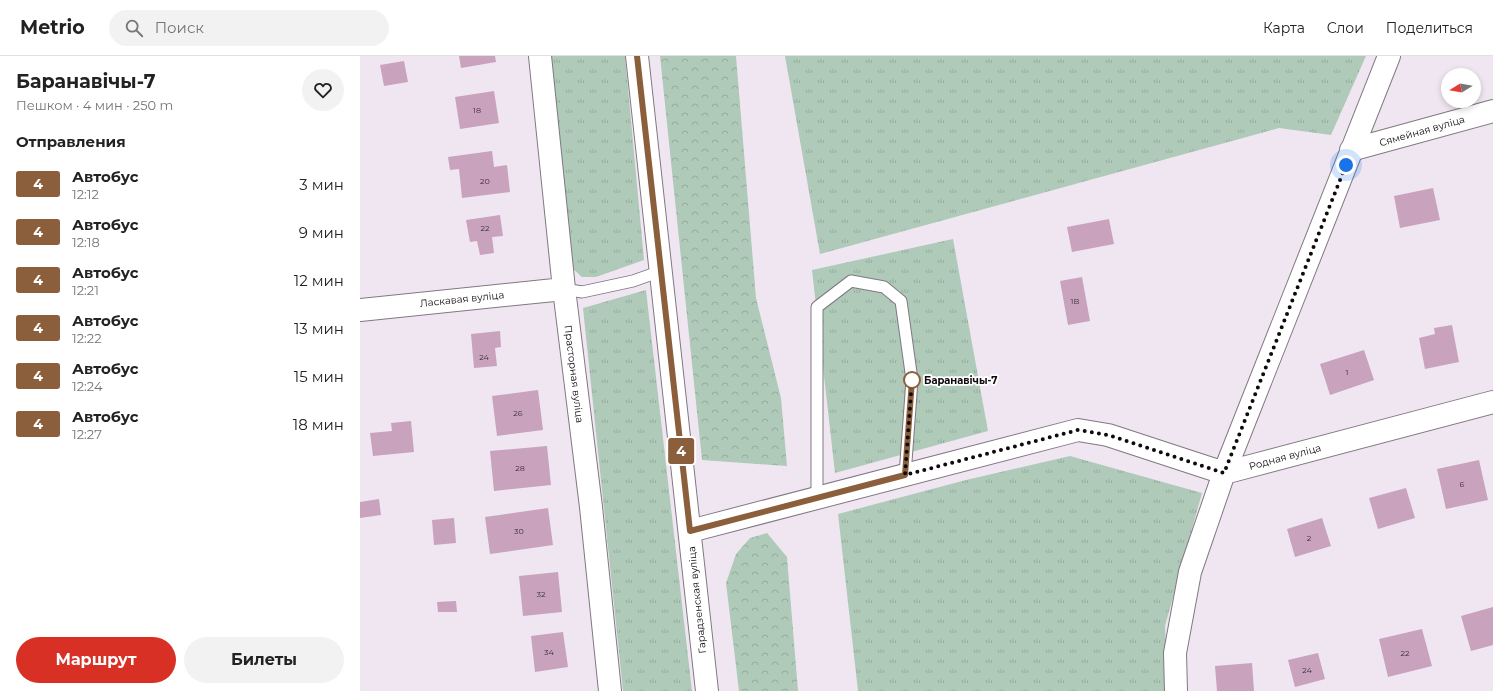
<!DOCTYPE html>
<html lang="ru">
<head>
<meta charset="utf-8">
<style>
  :root { --surface:#fff; --page:#f2f2f2; --text:#222; --muted:#767676; --line:#e0e0e0; --accent:#d93025 }
  body { margin:0; font-family:Montserrat,sans-serif; background:var(--page); color:var(--text); height:100vh; display:flex; flex-direction:column; font-size:15px; white-space:nowrap }
  * { box-sizing:border-box; margin:0 }
  p { font-size:13px; color:var(--muted) }
  .icon { flex:none; width:22px; height:22px; fill:none; stroke:currentColor; stroke-width:2; stroke-linecap:round; stroke-linejoin:round }
  .map { position:relative; flex:1; overflow:hidden }
  .drawer { display:flex; flex-direction:column; background:var(--surface); width:360px }
  .drawer>* { flex:none }
  .badge { padding:0 8px; border-radius:3px; font-size:14px; line-height:26px }
  .needle { width:26px; rotate:259deg }
  .buttons { position:absolute; left:1081px; top:12px; display:grid; gap:8px }
  .buttons a { display:grid; place-items:center; width:40px; height:40px; border-radius:50%; background:var(--surface); box-shadow:0 2px 6px #0003; font-size:20px }
  .you { position:absolute; width:20px; height:20px; margin:-10px; border:3px solid #fff; border-radius:50%; background:#1a73e8; box-shadow:0 0 0 6px #1a73e833 }
  .map>.badge { position:absolute; translate:-50% -50%; box-shadow:0 0 0 2px #fff }
  h2 { padding:0 16px; font-size:15px; line-height:36px }
  .round { display:grid; place-items:center; flex:none; width:42px; height:42px; border-radius:21px; background:var(--page) }
  .head { display:flex; align-items:center; justify-content:space-between; height:68px; padding:0 16px }
  h1 { font-size:19px; font-weight:700; line-height:30px }
  .cta { display:flex; gap:8px; margin-top:auto; padding:8px 16px }
  .cta a { flex:1; height:46px; border-radius:24px; background:var(--accent); color:#fff; font-size:16px; font-weight:700; line-height:46px; text-align:center }
  .cta a+a { background:var(--page); color:var(--text) }
  ul { padding:0; list-style:none }
  li { display:flex; align-items:center; gap:12px; height:48px; padding:0 16px }
  li div { flex:1 }
  li b { display:block; font-size:15px }
  li em { font-style:normal }
  li .badge { min-width:44px; font-weight:700; text-align:center }
  header { display:flex; align-items:center; gap:24px; box-sizing:border-box; height:56px; padding:0 20px; background:var(--surface); border-bottom:1px solid var(--line) }
  header strong { font-size:19px }
  nav { display:flex; gap:22px; margin-inline-start:auto; font-size:14px }
  .search { width:280px; height:36px; background:var(--page); display:flex; align-items:center; gap:10px; box-sizing:border-box; padding:0 14px; border-radius:22px; color:var(--muted); font-size:15px }
  main { display:flex; flex:1; min-height:0 }
  .map>svg:first-child { display:block }
</style>
</head>
<body>
<header>
<strong>Metrio</strong>
<div class="search"><svg class="icon" aria-label="search" viewBox="0 0 24 24"><circle cx="10" cy="10" r="6"/><path d="M15 15l6 6"/></svg>Поиск</div>
<nav><a>Карта</a><a>Слои</a><a>Поделиться</a></nav>
</header>
<main>
<section class="drawer">
<div class="head"><div><h1>Баранавічы-7</h1><p>Пешком · 4 мин · 250 m</p></div><a class="round"><svg class="icon" aria-label="heart" viewBox="0 0 24 24"><path d="M12 20l-8-8c-3-5 5-10 8-4 3-6 11-1 8 4z"/></svg></a></div>
<h2>Отправления</h2>
<ul>
<li><span class="badge" style="background:#8b5e3c;color:#fff">4</span><div><b>Автобус</b><p>12:12</p></div><em>3 мин</em></li>
<li><span class="badge" style="background:#8b5e3c;color:#fff">4</span><div><b>Автобус</b><p>12:18</p></div><em>9 мин</em></li>
<li><span class="badge" style="background:#8b5e3c;color:#fff">4</span><div><b>Автобус</b><p>12:21</p></div><em>12 мин</em></li>
<li><span class="badge" style="background:#8b5e3c;color:#fff">4</span><div><b>Автобус</b><p>12:22</p></div><em>13 мин</em></li>
<li><span class="badge" style="background:#8b5e3c;color:#fff">4</span><div><b>Автобус</b><p>12:24</p></div><em>15 мин</em></li>
<li><span class="badge" style="background:#8b5e3c;color:#fff">4</span><div><b>Автобус</b><p>12:27</p></div><em>18 мин</em></li>
</ul>
<div class="cta"><a>Маршрут</a><a>Билеты</a></div>
</section>
<div class="map">
<svg width="1133" height="635" viewBox="0 0 1133 635">
  <defs>
    <pattern id="grass-tufts" width="24" height="20" patternUnits="userSpaceOnUse"><rect width="24" height="20" fill="#afcab8"/><path d="M3 7l-1-3M5 7V3M7 7l1-3M15 17l-1-3M17 17v-4M19 17l1-3" fill="none" stroke="#95ac9d"/></pattern>
    <pattern id="forest-crowns" width="20" height="18" patternUnits="userSpaceOnUse"><rect width="20" height="18" fill="#afcab8"/><path d="M2 6a3 3 0 1 1 6 0M12 15a3 3 0 1 1 6 0" fill="none" stroke="#95ac9d"/></pattern>
  </defs>
  <rect width="100%" height="100%" fill="#f0e6f1"/>
  <path fill="url(#grass-tufts)" d="M188,0H265L284,204L236,221H222L212,212Z
    M425,0H1006L971,79L919,72L460,198Z
    M593,183L628,375L475,417L452,214Z
    M286,234L332,635H263L223,252Z
    M710,400L842,437L805,570L808,635H498L478,458L606,424Z"/>
  <path fill="url(#forest-crowns)" d="M300,0H376L396,242L421,342L427,410L342,404Z
    M407,477L427,501L438,635H379L366,527L376,498L390,482Z"/>
  <path fill="#c9a2bd" d="M99,0H135L136,6L101,12Z
    M44,5L48,26L24,30L20,9Z
    M134,35L139,67L100,73L95,41Z
    M132,95L134,111L147,109L150,136L102,142L99,113L90,114L88,101Z
    M1073,132L1080,164L1040,172L1034,140Z
    M140,159L143,180L132,181L134,197L120,199L117,185L110,186L106,164Z
    M749,163L754,188L712,196L707,171Z
    M722,221L730,265L708,269L700,225Z
    M1092,269L1099,306L1065,313L1059,282L1075,278L1074,272Z
    M140,275L141,291L135,292L137,310L114,312L111,278Z
    M1004,294L1014,324L970,339L960,308Z
    M178,334L183,374L137,380L132,340Z
    M51,365L54,396L13,400L10,377L32,375L31,367Z
    M187,390L191,429L134,435L130,395Z
    M1119,404L1128,444L1086,453L1077,413Z
    M1046,432L1055,462L1018,473L1009,442Z
    M19,443L21,459L0,462V446Z
    M188,452L193,489L130,498L125,461Z
    M94,462L96,487L74,489L72,464Z
    M962,462L971,490L935,501L927,473Z
    M198,516L202,556L163,560L159,520Z
    M96,545L97,556H78L77,546Z
    M1133,551V589L1111,595L1101,560Z
    M1062,573L1072,610L1028,621L1019,583Z
    M203,576L208,611L175,616L171,580Z
    M958,597L965,623L935,631L928,604Z
    M892,607L894,635H857L855,610Z"/>
  <g fill="none" stroke-linecap="round" stroke-linejoin="round">
    <defs>
      <path id="lane" d="M204,233L222,236L273,225L301,215
        M457,442V251L491,225L524,231L541,245L552,324L545,419"/>
      <path id="street" d="M180,0L204,233L231,451L250,635
        M991,94L1133,55
        M0,254L204,233
        M330,475L718,374L748,379L864,417L1133,346
        M816,635L815,597L830,516L864,417L1029,0"/>
      <path id="secondary" d="M277,0L347,635"/>
    </defs>
    <use href="#lane" stroke="#817882" stroke-width="13"/>
    <use href="#street" stroke="#817882" stroke-width="24"/>
    <use href="#secondary" stroke="#817882" stroke-width="24"/>
    <use href="#lane" stroke="#fff" stroke-width="11"/>
    <use href="#street" stroke="#fff" stroke-width="22"/>
    <use href="#secondary" stroke="#fff" stroke-width="22"/>
  </g>
  <g fill="none" stroke-linecap="round" stroke-linejoin="round">
    <defs>
      <path id="line" d="M277,0L330,475L545,419L552,324"/>
    </defs>
    <use href="#line" stroke="#fff" stroke-width="9"/>
    <use href="#line" stroke="#8b5e3c" stroke-width="6"/>
    <path stroke="#0e0a0e" stroke-width="4" stroke-dasharray="0 7.2" d="M552,324L545,419L718,374L748,379L864,417L986,109"/>
  </g>
  <circle fill="#fff" stroke="#8b5e3c" stroke-width="2" cx="552" cy="324" r="8"/>
  <g text-anchor="middle" dominant-baseline="central" stroke-width="3.5" stroke-linejoin="round" paint-order="stroke">
    <g font-size="8" fill="#3d303a">
      <text x="117" y="54">18</text>
      <text x="125" y="125">20</text>
      <text x="125" y="172">22</text>
      <text x="715" y="245">1В</text>
      <text x="124" y="301">24</text>
      <text x="987" y="316">1</text>
      <text x="158" y="357">26</text>
      <text x="160" y="412">28</text>
      <text x="1102" y="428">6</text>
      <text x="159" y="475">30</text>
      <text x="949" y="482">2</text>
      <text x="181" y="538">32</text>
      <text x="189" y="596">34</text>
      <text x="1045" y="597">22</text>
      <text x="947" y="614">24</text>
    </g>
    <g font-size="10" fill="#0e0a0e" stroke="#fff">
      <text transform="translate(1062 75) rotate(-16)">Сямейная вуліца</text>
      <text transform="translate(102 243) rotate(-6)">Ласкавая вуліца</text>
      <text transform="translate(214 318) rotate(83)">Прасторная вуліца</text>
      <text transform="translate(925 401) rotate(-15)">Родная вуліца</text>
      <text transform="translate(337 544) rotate(-96)">Гарадзенская вуліца</text>
    </g>
    <g font-size="10" font-weight="bold" fill="#0e0a0e" stroke="#fff" text-anchor="start">
      <text x="564" y="324">Баранавічы-7</text>
    </g>
  </g>
</svg>
<div class="buttons">
<a><svg class="needle" viewBox="-14 -14 28 28"><path d="M0-13l5 13h-10z" fill="#e53935"/><path d="M0 13l5-13h-10z" fill="#767676"/></svg></a>
</div>
<div class="you" style="left:986px;top:109px"></div>
<b class="badge" style="left:321px;top:395px;background:#8b5e3c;color:#fff">4</b>
</div>
</main>
</body>
</html>
